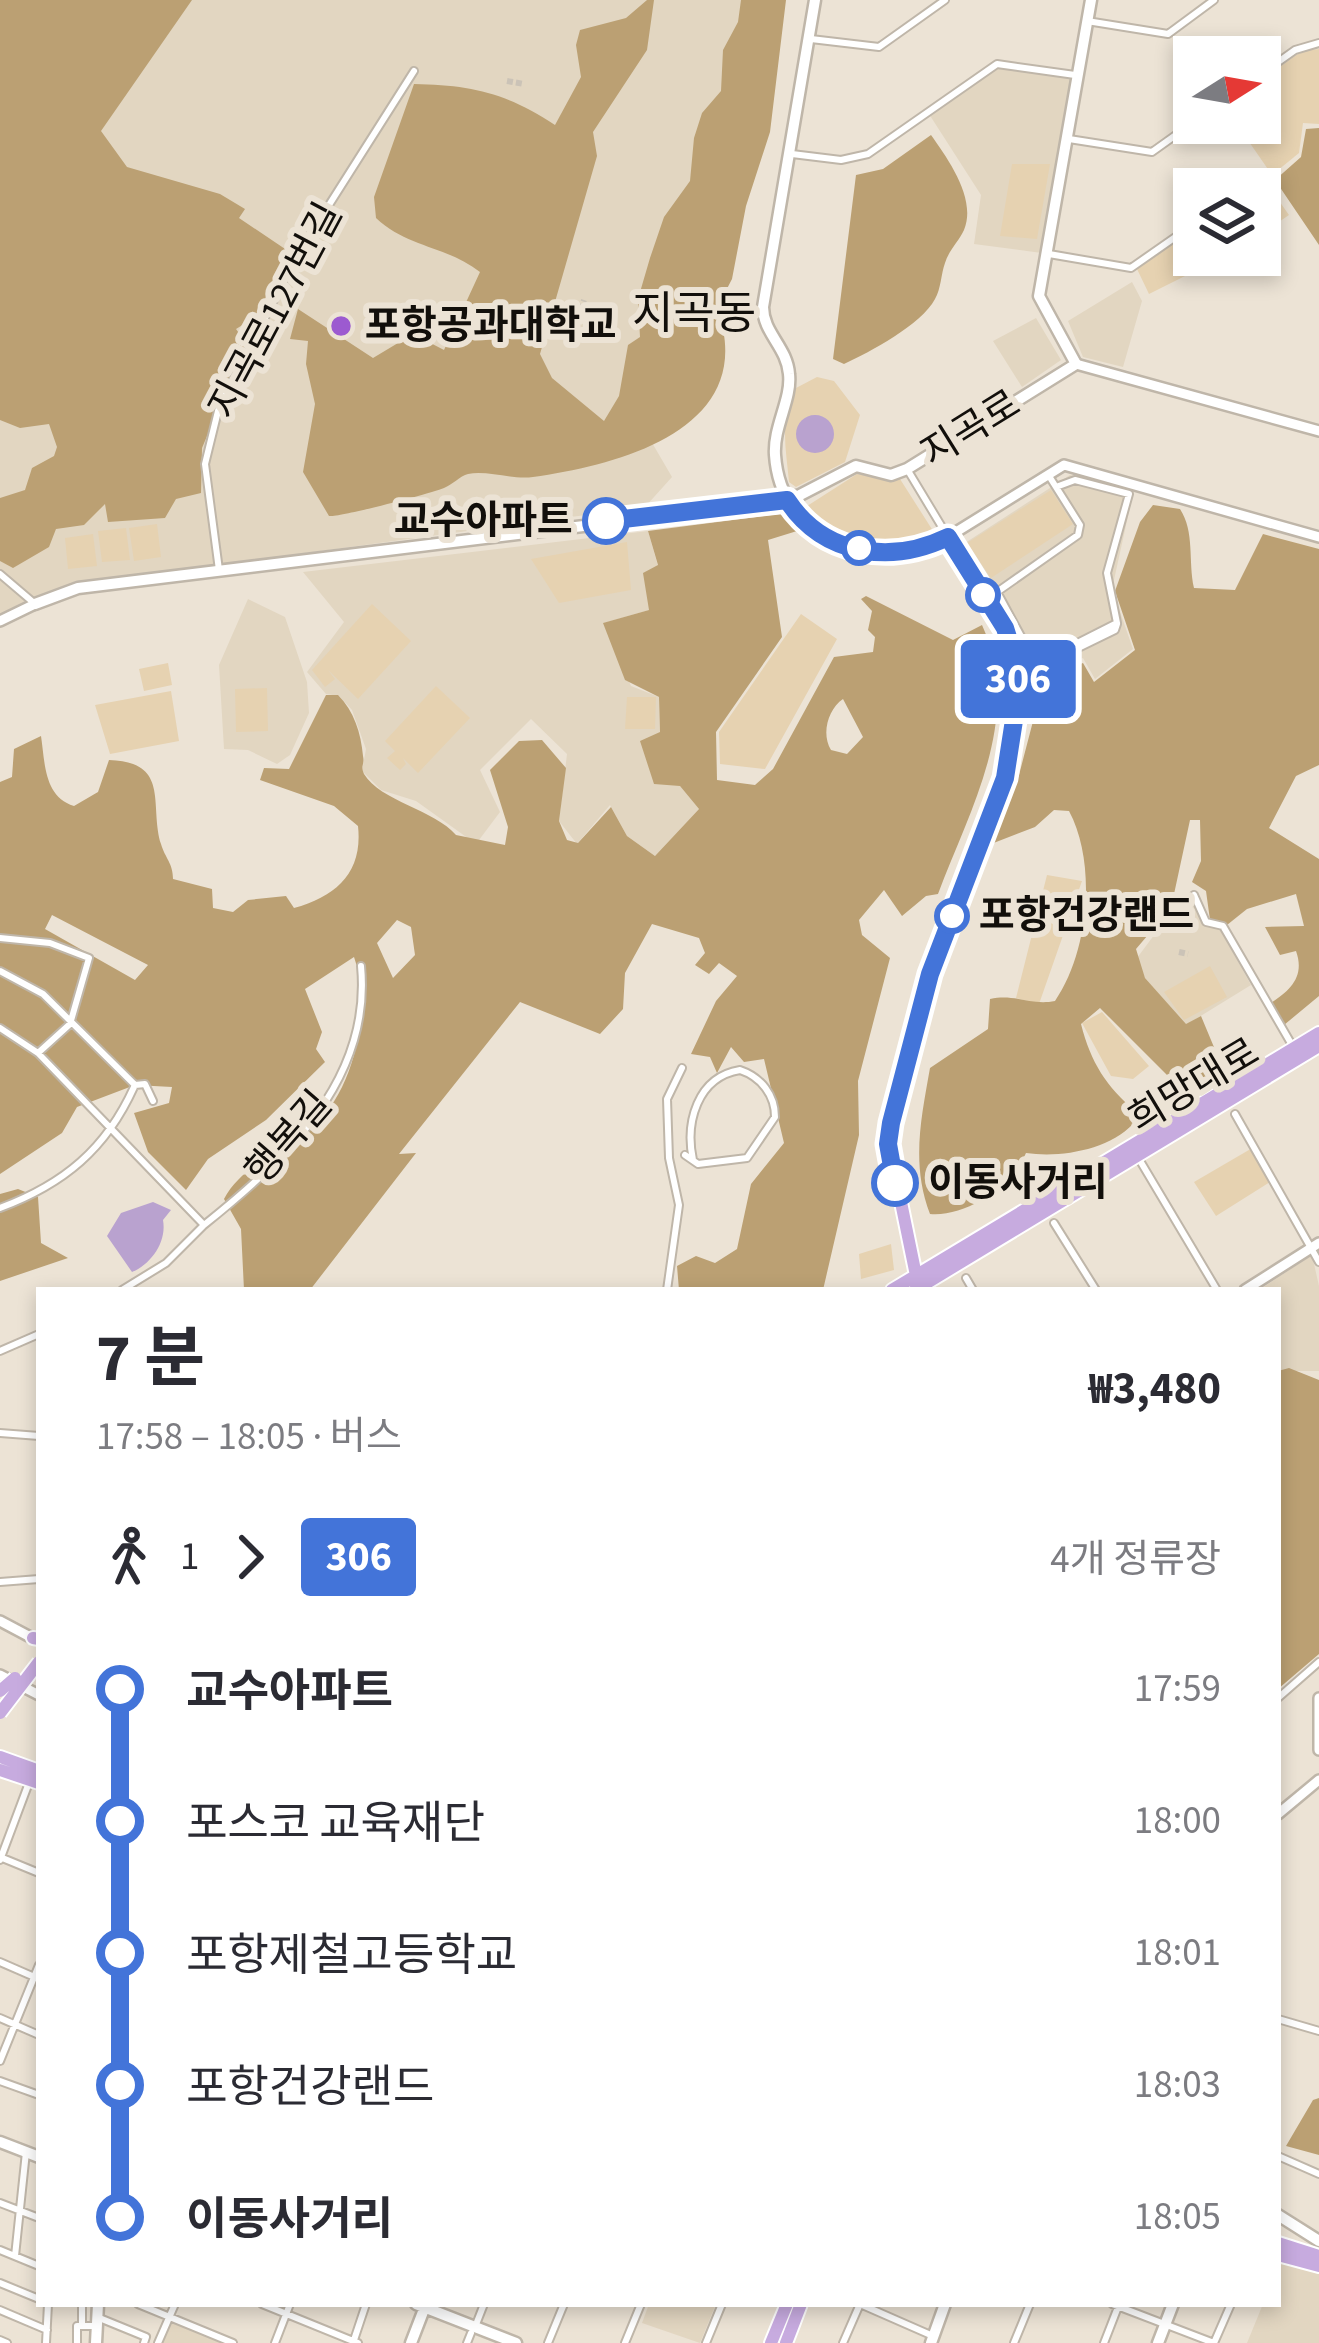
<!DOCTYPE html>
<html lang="ko">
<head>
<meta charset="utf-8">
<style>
  :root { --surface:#fff; --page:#f2f2f3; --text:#2b2b33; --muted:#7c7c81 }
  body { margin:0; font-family:"Source Sans 3","Noto Sans KR",sans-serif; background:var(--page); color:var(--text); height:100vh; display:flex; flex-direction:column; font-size:45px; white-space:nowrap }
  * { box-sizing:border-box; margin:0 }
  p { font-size:39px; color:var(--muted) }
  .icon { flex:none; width:66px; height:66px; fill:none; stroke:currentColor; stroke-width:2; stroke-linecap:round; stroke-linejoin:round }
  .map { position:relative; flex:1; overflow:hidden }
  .side { position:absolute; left:36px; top:1287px; width:1245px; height:1020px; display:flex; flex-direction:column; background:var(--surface); border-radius:0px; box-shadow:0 6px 18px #0003 }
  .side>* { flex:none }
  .badge { padding:0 24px; border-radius:9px; font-size:42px; line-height:78px }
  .needle { width:78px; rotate:79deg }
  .fabs { position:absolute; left:1173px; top:36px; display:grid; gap:24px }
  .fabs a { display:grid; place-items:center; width:108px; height:108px; border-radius:0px; background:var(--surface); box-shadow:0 6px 18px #0003; font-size:60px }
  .map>.badge { position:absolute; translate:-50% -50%; box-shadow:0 0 0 6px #fff }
  .legs { display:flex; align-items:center; gap:18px; height:132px; padding:0 60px; font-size:39px }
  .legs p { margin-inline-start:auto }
  .summary { display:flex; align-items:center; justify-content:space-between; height:204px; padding:0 60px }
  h1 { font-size:66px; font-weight:700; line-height:90px }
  ul { padding:0 60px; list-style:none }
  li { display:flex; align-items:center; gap:42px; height:132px; font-size:45px }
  li i { display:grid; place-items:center; width:18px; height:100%; margin:0 15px; background:currentColor }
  li i::after { content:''; width:30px; height:30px; margin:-15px; border:9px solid; border-radius:50%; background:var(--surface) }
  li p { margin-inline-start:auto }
  li:first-child i { background:linear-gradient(#0000 50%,currentColor 0) }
  li:last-child i { background:linear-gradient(currentColor 50%,#0000 0) }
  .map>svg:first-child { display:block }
</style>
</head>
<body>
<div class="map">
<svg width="1319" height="2343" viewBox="0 0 1319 2343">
  <rect width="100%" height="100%" fill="#ece3d5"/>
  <path fill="#e2d6c1" d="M168,0H764L644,429L672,477L645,507L77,584L37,596L0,615V169Z
    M997,64L1077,76L1049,254L974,244L981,195L929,114Z
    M1132,282L1142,301L1123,367L1083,357L1068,321Z
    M1036,318L1061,360L1022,387L993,341Z
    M1070,475L1134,489L1112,589L1133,649L1095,679L1083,658L1029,679L1016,630L965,543Z
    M648,531L658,566L649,610L604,623L631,686L659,697L660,733L680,786L699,809L655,856L627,836L610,805L577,844L559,821L567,754L531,719L480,770L500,812L476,844L416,801L381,790L362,771L366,749L352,710L339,696L326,694L307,672L344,622L303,572Z
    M248,599L285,617L307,682L309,713L290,755L277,764L248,750L224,749L219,665Z
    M1194,897L1204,924L1220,929L1251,985L1186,1025L1145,978L1137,958L1169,915Z
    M1312,1255L1319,1286V1371H1278V1290H1259Z
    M1281,2260L1319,2271V2343H1247L1263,2304H1278Z
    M649,2304H716L700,2343L642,2323Z
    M171,2320L230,2343H162Z"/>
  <path fill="#e6d2b1" d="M1319,49V124L1303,123L1299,153L1272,175L1236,123H1260V81L1302,51Z
    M1012,164H1050L1037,239L1000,236Z
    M1265,181L1289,215L1260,235V189H1251Z
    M1194,229V255H1227L1149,294L1137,269Z
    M817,377L834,381L860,415L845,462L796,487L789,482C786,448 779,420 796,388Z
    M857,474L900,479L935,534C890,561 840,541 804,508Z
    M1051,490L1073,524L991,578L967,543Z
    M157,524L161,557L134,561L129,528Z
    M126,528L130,560L102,562L98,531Z
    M93,534L97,566L68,569L65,538Z
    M627,542L631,590L559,603L531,559Z
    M372,604L411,641L358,699L328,670L335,679L325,687L312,670Z
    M801,614L837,639L765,769L720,764L719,732Z
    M168,663L172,685L144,691L139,669Z
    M436,686L470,718L418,773L403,758L406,764L400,770L387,758L395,751L385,741Z
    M267,688L268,731L236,732L235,689Z
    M171,691L179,741L110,754L95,705Z
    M627,697H656L655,729H625Z
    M1047,875L1082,881L1039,1004L1016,998Z
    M1210,966L1227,997L1184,1020L1164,992Z
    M1102,1012L1149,1066L1133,1079L1111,1076L1082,1023Z
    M1254,1147L1273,1180L1216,1216L1194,1182Z
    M891,1244L894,1270L861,1279L859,1254Z"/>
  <path fill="#bba073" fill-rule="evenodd" d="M0,0H192L101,131L127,167L220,194L245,209L239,218L291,253L254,318L236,329L246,343L202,448L201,493L176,499L165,518L108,522L105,504L84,525L56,529L49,547L13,568L0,561V498L25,490L32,468L54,456L57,447L49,424L20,428L0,420Z
    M647,0H654L647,50L593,132L597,156L540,354L552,378L604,421L619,396L628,345L640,337L638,299L650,258L664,217L690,181L694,138L702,113L721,91L723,50L738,22L741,0H786L770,132L746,206L732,279L717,308C760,426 626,464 533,477C513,480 487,470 468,474C460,476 452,485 444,488C430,494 336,518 329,516L303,472L315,404L306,364L308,341L290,339L298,309L373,358L413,334L444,350L480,272C447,246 408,248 376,218L374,197L414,84C471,85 507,93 555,125L581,77L576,45L580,30L626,18Z
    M1319,128V245L1275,180L1301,157L1306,129Z
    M931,135C948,159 977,199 964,230C959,241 949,250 945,263C941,274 941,289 935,299C921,325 870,352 844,364L833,359L856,175L883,169Z
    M1153,505L1180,509C1195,532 1188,561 1194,588L1235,590L1263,534L1319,549V765L1296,776L1269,828L1319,859V996L1284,1025L1271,1003C1291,990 1305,976 1296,951L1280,955L1265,927L1304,926L1296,894L1247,909L1227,925L1210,920L1206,891L1192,882L1201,861L1200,820H1190L1171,908L1136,949L1145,978L1186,1024L1201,1016L1226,1076L1204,1089L1194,1080L1179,1087L1100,1008L1081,1024C1091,1063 1106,1086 1136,1112L1133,1124C1108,1150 1061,1158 1026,1153C1011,1187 966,1217 930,1214C911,1164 921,1119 930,1068L988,1029L990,999C1015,993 1030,1006 1055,1001C1089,952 1097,863 1069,811L1054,810L1035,827L991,844L1019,775L1044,679L1083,663L1094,682L1135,650L1115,591L1140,522Z
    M787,513L797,531L768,540L782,637L716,732L717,780L755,785L773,769L834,657L873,652L875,637L868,630L872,611L861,599L866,596L953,640L982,625C1024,718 970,808 938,894L926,896L902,916L884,890L859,920L862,935L890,958L858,1081L859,1135L823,1290H679L677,1266L696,1256L715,1263L737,1249L751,1184L784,1143L764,1059L744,1062L731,1047L717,1073L710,1057L691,1054L716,1001L737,976L719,963L709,974L695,965L705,953L699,938L652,924L625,973L623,1009L600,1034L520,1002L399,1154L416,1153L310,1290H244L241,1229L224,1199C242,1165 282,1152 310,1129C355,1093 372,1008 354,957L305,989L322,1032L316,1049L325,1062L266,1120L208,1159L186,1190L148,1152L134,1113L169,1103L172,1087L135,1085L77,1107L62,1133L0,1174V782L12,777L14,749L41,736C45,763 44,797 74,806L98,792L109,760C171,762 149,805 161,844C165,858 173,863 173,879L212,889L213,908L233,912L248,900L286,896L294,908C337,896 363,872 358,826L334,806L260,780L264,768L289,769L326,695H338C354,711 361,733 363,756C365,765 360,765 364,774C380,801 435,810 456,835L505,845L508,827L490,770L519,741L542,740L566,768L559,821L567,840L578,843L611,807L627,836L655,856L699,809L680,786L654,784L640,741L660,732L659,697L625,680L603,623L649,610L643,573L658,565L648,531ZM843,699L863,737L847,754L831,750C821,734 828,709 843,699ZM52,915L148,965L135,980L45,929ZM397,920L411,927L415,955L393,978L377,943Z
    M18,1189L38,1197L41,1243L68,1258L0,1281V1194Z
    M1289,1368L1319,1380V1654L1278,1689V1371Z
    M1319,2098V2155L1286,2146L1313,2100Z"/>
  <path fill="#b9a2cf" d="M796 434a19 19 0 1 1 38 0a19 19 0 1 1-38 0Z
    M153,1202L171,1210L163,1220C167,1242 151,1264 132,1272L107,1236L121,1213Z"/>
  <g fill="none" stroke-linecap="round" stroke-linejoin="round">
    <path stroke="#cbc3b7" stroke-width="6" stroke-dasharray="6 3" stroke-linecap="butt" d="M507,81L524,84
      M580,310L584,300
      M1179,952L1188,954"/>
    <defs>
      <path id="minor" d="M1087,21L1168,34L1214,0
        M811,39L879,47L945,0
        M1260,75L1295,50L1319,43
        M1069,139L1152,152L1194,122
        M792,154L841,160L868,154L997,64L1075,75
        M1244,189L1266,175
        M1049,254L1131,268L1194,224
        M907,469L948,537
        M1049,476L1080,525L1078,535L997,592L1036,664L1117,623
        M1056,487L1075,480L1129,494L1107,573L1117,623
        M219,570L205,464L219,407L296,257L414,71
        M0,574L34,603
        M1074,650L1115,630L1117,624
        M1168,918L1194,895L1206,922L1223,926L1292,1045
        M0,938L50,943L89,958L70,1024
        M0,971L43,994L135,1085L145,1084L153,1101
        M0,1028L38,1053L204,1225L166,1263L122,1290
        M38,1053L70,1024
        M1235,1114L1319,1262
        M1136,1154L1217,1290
        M685,1155L698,1164L747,1158L775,1117C775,1095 761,1077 740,1070C697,1077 685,1123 693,1160
        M0,1208C64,1184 106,1149 134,1087
        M1054,1223L1096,1290
        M204,1225C285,1160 372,1080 361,966
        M966,1278L973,1290
        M667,1290L679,1205L669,1158L667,1099L682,1068
        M0,1351L39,1334
        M0,1433L39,1436
        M0,1582L39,1579
        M1278,1698L1319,1662
        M0,1857L39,1873
        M0,1860L30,1780
        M0,1962L39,1979
        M0,2018L39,2035
        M1278,2019L1319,2031
        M0,2061L39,1965
        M0,2081L39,2095
        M1278,2156L1319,2174
        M0,2203L39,2218
        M0,2250L39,2266
        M15,2256L26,2152
        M0,2283L39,2299
        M138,2304L233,2343
        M262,2304L358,2343
        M860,2304L933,2336
        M1112,2304L1214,2343
        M0,2310L47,2330
        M97,2317L146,2337L144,2343
        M82,2326V2304
        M475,2327L484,2304
        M0,2340L7,2343
        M354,2340L366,2304
        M46,2343L48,2304
        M77,2343V2326H97
        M158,2343L175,2304
        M275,2343L290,2304
        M467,2343L471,2333
        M548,2343L564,2304
        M625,2343L641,2304
        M706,2343L722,2304
        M843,2343L860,2304
        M1014,2343L1030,2304
        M1104,2343L1118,2307
        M1214,2343L1231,2304"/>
      <path id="tertiary" d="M1076,364L1319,431
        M948,537L1064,465L1319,537
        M0,621L35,604
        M1245,1290L1319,1243
        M0,1621L34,1639
        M0,1675L39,1695
        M1319,1698V1750
        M1278,1814L1319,1780"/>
      <path id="secondary" d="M815,0L763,307C763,333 787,347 789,374C792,399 773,427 775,455C781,543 876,573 948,537
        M35,604L78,588L771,503L800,495L856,466L891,475L907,469L1076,364L1039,296L1091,0
        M0,2142L39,2157
        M1278,2215L1319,2241
        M416,2304L516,2343
        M96,2343L98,2304
        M411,2343L426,2304
        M931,2343L945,2304
        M1158,2343L1173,2304"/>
      <path id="primary" d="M892,1290L1319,1033
        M915,1290L1319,1046
        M919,1290L888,1139L930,974L1005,778L1018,690L1005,629L948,537
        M33,1638L39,1639
        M0,1757L39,1771
        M0,1770L39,1783
        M1278,2243L1319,2256
        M1278,2255L1319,2266
        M771,2343L787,2304
        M786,2343L801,2304"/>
    </defs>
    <use href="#minor" stroke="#bfb6a9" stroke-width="10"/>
    <use href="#tertiary" stroke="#bfb6a9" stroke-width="14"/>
    <use href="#secondary" stroke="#bfb6a9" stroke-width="15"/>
    <use href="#primary" stroke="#fff" stroke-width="16"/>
    <use href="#minor" stroke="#fff" stroke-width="6"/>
    <use href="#tertiary" stroke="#fff" stroke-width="9"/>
    <use href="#secondary" stroke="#fff" stroke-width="10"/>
    <use href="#primary" stroke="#c7abdf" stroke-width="12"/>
    <defs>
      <path id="primary-bridge" d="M0,1691L15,1678
        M0,1713L39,1662"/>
    </defs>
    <use href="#primary-bridge" stroke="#fff" stroke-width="16" stroke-linecap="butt"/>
    <use href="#primary-bridge" stroke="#c7abdf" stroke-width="12"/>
  </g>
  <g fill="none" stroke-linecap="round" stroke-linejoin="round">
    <defs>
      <path id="line-1" d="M606,521L787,500C823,555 890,565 948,537L1005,628L1016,663L1017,701L1005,778L930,974L891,1123L888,1144L895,1183"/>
    </defs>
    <use href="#line-1" stroke="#fff" stroke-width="27"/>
    <use href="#line-1" stroke="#4374d9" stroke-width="18"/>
  </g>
  <circle fill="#9c5ad0" stroke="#ece3d5" stroke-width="4.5" cx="341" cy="326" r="12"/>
  <g fill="#fff" stroke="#4374d9" stroke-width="6">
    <circle cx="606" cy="521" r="21"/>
    <circle cx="859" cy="548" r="15"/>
    <circle cx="983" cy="595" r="15"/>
    <circle cx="952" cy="916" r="15"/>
    <circle cx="895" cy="1183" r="21"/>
  </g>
  <g text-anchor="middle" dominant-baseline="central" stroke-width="12" stroke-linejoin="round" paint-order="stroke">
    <g font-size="39" fill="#120f0b" stroke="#ece3d5">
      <text transform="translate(276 311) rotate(-62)">지곡로127번길</text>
      <text transform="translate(971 429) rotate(-32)">지곡로</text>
      <text transform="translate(1194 1086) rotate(-31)">희망대로</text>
      <text transform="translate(289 1138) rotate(-49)">행복길</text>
    </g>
    <g font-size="39" font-weight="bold" fill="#120f0b" stroke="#ece3d5" text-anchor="start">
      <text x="365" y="326">포항공과대학교</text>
    </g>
    <g font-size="39" font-weight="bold" fill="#120f0b" stroke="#ece3d5" text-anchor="start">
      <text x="573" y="521" text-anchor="end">교수아파트</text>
      <text x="979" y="916">포항건강랜드</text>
      <text x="928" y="1183">이동사거리</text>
    </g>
    <g font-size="45" fill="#120f0b" stroke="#ece3d5">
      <text x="694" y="314">지곡동</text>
    </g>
  </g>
</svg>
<div class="fabs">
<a><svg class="needle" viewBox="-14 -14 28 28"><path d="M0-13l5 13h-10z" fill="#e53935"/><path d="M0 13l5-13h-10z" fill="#7c7c81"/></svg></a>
<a><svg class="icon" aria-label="layers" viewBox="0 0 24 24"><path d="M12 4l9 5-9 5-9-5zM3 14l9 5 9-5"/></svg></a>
</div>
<b class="badge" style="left:1018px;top:679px;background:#4374d9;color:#fff">306</b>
<section class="side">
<div class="summary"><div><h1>7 분</h1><p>17:58 – 18:05 · 버스</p></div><b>₩3,480</b></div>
<div class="legs"><svg class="icon" aria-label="walk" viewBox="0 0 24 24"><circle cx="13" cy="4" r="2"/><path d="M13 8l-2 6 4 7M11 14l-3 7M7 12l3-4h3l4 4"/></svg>1<svg class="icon" aria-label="forward" viewBox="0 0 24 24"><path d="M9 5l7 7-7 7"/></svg><b class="badge" style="background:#4374d9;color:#fff">306</b><p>4개 정류장</p></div>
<ul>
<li><i style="color:#4374d9"></i><b>교수아파트</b><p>17:59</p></li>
<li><i style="color:#4374d9"></i><span>포스코 교육재단</span><p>18:00</p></li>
<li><i style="color:#4374d9"></i><span>포항제철고등학교</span><p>18:01</p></li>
<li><i style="color:#4374d9"></i><span>포항건강랜드</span><p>18:03</p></li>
<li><i style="color:#4374d9"></i><b>이동사거리</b><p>18:05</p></li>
</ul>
</section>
</div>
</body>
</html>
